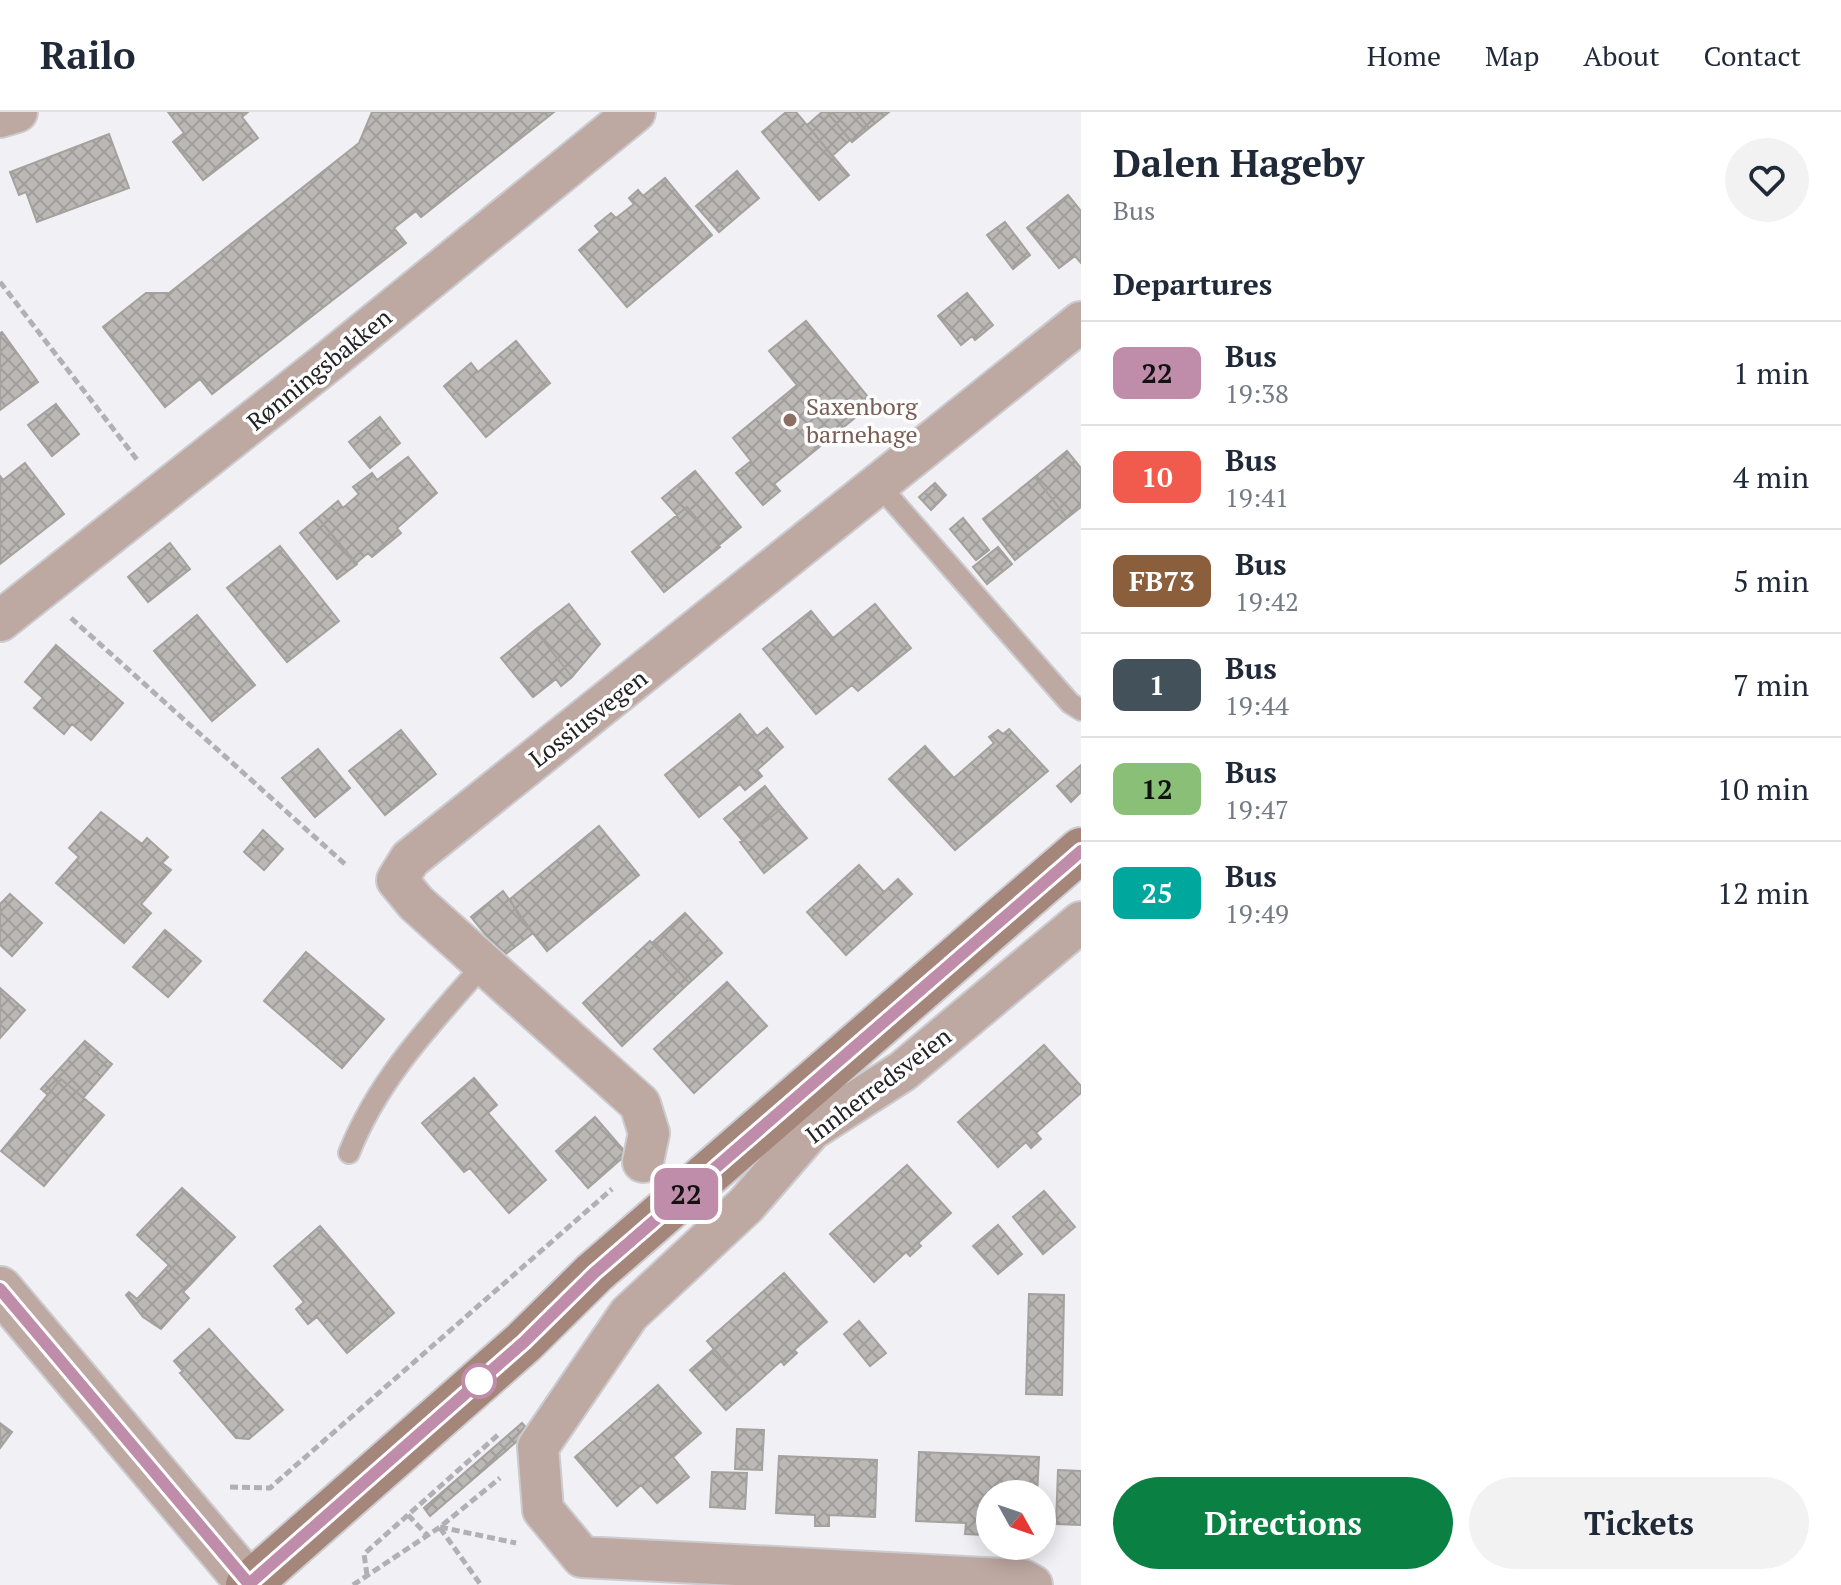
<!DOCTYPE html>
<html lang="en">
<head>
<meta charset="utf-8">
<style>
  :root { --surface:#fff; --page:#f2f2f3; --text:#1f2937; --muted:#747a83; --line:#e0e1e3; --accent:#0b8043 }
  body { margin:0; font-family:"PT Serif",serif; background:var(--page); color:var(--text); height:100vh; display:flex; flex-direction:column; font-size:30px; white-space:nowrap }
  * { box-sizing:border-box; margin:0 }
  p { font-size:26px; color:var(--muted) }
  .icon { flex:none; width:44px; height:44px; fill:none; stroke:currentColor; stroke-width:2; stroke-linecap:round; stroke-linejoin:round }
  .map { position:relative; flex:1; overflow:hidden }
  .side { display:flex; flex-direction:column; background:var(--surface); width:760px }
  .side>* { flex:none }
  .badge { padding:0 16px; border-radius:12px; font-size:28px; line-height:52px }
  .needle { width:52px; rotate:130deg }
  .fabs { position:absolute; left:976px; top:1368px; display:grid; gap:16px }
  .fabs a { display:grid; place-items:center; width:80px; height:80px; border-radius:50%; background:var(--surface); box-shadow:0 4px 20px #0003; font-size:40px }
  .map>.badge { position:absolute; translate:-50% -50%; box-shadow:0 0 0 4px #fff }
  h2 { padding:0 32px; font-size:30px; line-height:72px }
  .round { display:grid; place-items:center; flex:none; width:84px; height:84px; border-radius:42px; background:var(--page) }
  .headline { display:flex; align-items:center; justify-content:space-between; height:136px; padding:0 32px }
  h1 { font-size:38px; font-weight:700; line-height:60px }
  .cta { display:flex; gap:16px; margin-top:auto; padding:16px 32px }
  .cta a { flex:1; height:92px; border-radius:48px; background:var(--accent); color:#fff; font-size:32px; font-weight:700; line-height:92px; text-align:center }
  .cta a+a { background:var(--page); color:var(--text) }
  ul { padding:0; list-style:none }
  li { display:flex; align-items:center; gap:24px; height:104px; padding:0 32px; border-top:2px solid var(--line) }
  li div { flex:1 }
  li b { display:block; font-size:30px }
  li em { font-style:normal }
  li .badge { min-width:88px; font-weight:700; text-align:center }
  header { display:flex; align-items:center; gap:48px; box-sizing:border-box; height:112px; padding:0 40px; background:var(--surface); border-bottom:2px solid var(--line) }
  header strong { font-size:38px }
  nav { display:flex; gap:44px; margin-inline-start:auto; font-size:28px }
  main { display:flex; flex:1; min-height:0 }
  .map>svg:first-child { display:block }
</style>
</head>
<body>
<header>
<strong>Railo</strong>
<nav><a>Home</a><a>Map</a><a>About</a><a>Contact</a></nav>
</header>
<main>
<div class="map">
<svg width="1081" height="1473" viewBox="0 0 1081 1473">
  <defs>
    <pattern id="building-cross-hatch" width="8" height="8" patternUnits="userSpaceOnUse" patternTransform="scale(2)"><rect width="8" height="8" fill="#bbb8b5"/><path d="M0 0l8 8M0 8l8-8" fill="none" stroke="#a09e9b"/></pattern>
  </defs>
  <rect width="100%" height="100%" fill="#f1f0f5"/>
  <path fill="url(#building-cross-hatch)" stroke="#a4a19e" stroke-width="2" d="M168,0H248L242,5L258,26L203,68L173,30L184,21Z
    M372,0H554L421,105L416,99L394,116L406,131L212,282L200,267L165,295L103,215L146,181H169L359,31Z
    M786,0H796L849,63L819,88L762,20Z
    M822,0H827L850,28L832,44L807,13Z
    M827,0H856L869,16L852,30Z
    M856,0H889L869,16Z
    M109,22L129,76L37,110L26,80L19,83L10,60Z
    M737,59L759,86L719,120L696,94Z
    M665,66L712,123L627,195L579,138L600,120L595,114L611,101L616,106L634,92L629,86L638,78L643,84Z
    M1068,83L1081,99V151L1075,144L1059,156L1027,116Z
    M1005,110L1030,143L1013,157L987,123Z
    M967,181L993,213L975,228L972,224L961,233L938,204Z
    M806,209L873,291L774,372L780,379L763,393L736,361L751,349L733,326L797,273L769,239Z
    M2,220L38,270L0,298V221Z
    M516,229L550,271L486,325L444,274L471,251L478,260Z
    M56,292L79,322L52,344L28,313Z
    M380,305L400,331L370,356L349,330Z
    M1067,339L1081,356V395L1067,406L1035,365Z
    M408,345L437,381L397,416L401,421L372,445L368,441L355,452L318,406L338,389L343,396L359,382L353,375L372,361L377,368Z
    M25,351L64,402L0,452V364L3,368Z
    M695,359L741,415L719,433L687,395L677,403L662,386Z
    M1035,365L1067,406L1015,448L983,407Z
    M935,371L946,383L931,398L919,385Z
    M687,395L720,435L664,480L632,440Z
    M318,406L357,452L337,467L300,421Z
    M963,406L989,438L976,448L950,417Z
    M170,431L190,457L148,490L128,465Z
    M280,434L339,509L287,550L227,476Z
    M998,435L1012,452L987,472L973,455Z
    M569,492L600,532L572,565L535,518Z
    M875,492L911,536L858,579L852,573L816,602L763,537L811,499L833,526Z
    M197,503L255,573L212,609L154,539Z
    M535,518L572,565L561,574L556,567L533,585L501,546Z
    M56,533L123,591L91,628L72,612L64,622L34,596L43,586L25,570Z
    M740,602L757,624L767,616L783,635L757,658L762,664L745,678L740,672L699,705L665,663Z
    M1009,617L1048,659L955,738L889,667L925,634L954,666L994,631L989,625L998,618L1003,622Z
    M401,618L436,662L385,703L349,659Z
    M318,637L350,676L315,705L282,666Z
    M1081,653V680L1071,690L1057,674Z
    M765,674L782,696L742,728L724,707Z
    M782,696L807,726L764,761L740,730Z
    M101,700L142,732L147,726L168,745L162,751L171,758L141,792L151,801L124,831L56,771L79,745L69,736Z
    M599,714L639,763L547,839L517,801L510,787Z
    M263,718L283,737L264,758L244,740Z
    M859,753L884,780L898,767L912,782L846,843L807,800Z
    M503,779L533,821L503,844L471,805Z
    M10,782L42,811L12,844L0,833V792Z
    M685,801L722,841L689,871L652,831Z
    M165,818L201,849L168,885L133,855Z
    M650,829L689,871L622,934L583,891Z
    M306,840L384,907L342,956L264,889Z
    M727,870L767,914L694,981L654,937Z
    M0,876L25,898L0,926Z
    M85,929L112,952L83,986L61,967L48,983L41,977Z
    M1044,933L1081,974V981L1036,1021L1041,1027L1031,1036L1026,1030L998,1055L958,1010Z
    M474,966L497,993L488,1001L546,1068L509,1101L470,1056L464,1060L422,1011Z
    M61,967L104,1003L44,1074L1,1039Z
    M595,1005L627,1042L588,1076L556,1039Z
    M907,1053L951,1101L918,1131L921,1134L910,1144L906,1140L874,1170L830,1122Z
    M182,1076L235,1125L190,1173L137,1123Z
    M1044,1079L1075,1115L1043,1142L1013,1105Z
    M998,1113L1022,1142L998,1162L973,1134Z
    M320,1114L394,1201L347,1241L317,1205L308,1212L296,1197L304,1190L274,1154Z
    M169,1153L190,1173L183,1180L189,1186L161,1217L143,1205L126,1183L129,1180L137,1187Z
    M784,1161L827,1210L794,1238L797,1241L784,1253L781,1249L749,1278L707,1229Z
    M1029,1182L1064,1183L1062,1283L1026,1282Z
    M859,1209L886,1241L870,1254L844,1222Z
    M209,1217L283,1298L249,1327L236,1326L180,1261L183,1259L174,1249Z
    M714,1237L749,1278L726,1298L690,1258Z
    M658,1273L701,1321L673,1345L689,1365L657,1391L641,1373L617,1394L575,1345Z
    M0,1311L12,1320L0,1336Z
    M522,1311L529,1319L430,1404L424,1396Z
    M737,1317L764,1318L762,1358L735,1357Z
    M919,1340L1039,1345L1037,1382H990V1412L984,1411V1423L965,1422L966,1411L916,1409Z
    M779,1344L877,1348L875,1405L829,1403V1414H815V1403L776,1401Z
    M1058,1358L1081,1359V1413L1056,1412Z
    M712,1360L747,1361L745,1397L710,1395Z"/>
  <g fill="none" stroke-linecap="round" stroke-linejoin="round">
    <defs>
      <path id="service" d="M878,372L1070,591L1081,598
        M349,1041C378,967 432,911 484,852"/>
      <path id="minor" d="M0,5L17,0
        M0,509L329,249L635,0
        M643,1050L649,1021L640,992L416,791L397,768L410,747L1081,210
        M1032,1473L1023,1468L582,1445L543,1398L538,1335L629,1202L746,1093L811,1018L903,959L1081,810"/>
      <path id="tertiary" d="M0,1177L249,1472"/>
      <path id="secondary" d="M248,1473L524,1230L594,1161L1081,738"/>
    </defs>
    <use href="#service" stroke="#cccbcf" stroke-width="24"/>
    <use href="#minor" stroke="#cccbcf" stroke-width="44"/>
    <use href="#tertiary" stroke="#cccbcf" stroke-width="48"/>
    <use href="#secondary" stroke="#cccbcf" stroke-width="48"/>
    <path stroke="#b1b0b4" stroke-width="5" stroke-dasharray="8 4" stroke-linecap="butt" d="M0,170L138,349
      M71,506L347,754
      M230,1375L270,1376L612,1077
      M408,1403L427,1423
      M440,1415L516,1431
      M440,1416L481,1473
      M367,1463L364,1442L499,1322
      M353,1473L440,1415L500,1366"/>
    <use href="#service" stroke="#bea9a2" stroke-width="20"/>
    <use href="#minor" stroke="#bea9a2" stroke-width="40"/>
    <use href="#tertiary" stroke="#bea9a2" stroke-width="44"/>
    <use href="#secondary" stroke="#a4867b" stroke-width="44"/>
  </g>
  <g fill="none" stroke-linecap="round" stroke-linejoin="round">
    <defs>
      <path id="line" d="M0,1177L249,1472L524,1230L594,1161L1081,739"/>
    </defs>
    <use href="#line" stroke="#fff" stroke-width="18"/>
    <use href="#line" stroke="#bf8ca9" stroke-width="12"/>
  </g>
  <circle fill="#8d6e63" stroke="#fefeff" stroke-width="3" cx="790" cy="308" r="8"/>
  <circle fill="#fff" stroke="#bf8ca9" stroke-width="4" cx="479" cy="1269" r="16"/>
  <g text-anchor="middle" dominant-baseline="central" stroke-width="7" stroke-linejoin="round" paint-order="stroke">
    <g font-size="24" fill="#222223" stroke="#fefeff">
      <text transform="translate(319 257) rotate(-39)">Rønningsbakken</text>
      <text transform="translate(588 606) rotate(-38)">Lossiusvegen</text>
      <text transform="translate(878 973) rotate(-37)">Innherredsveien</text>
    </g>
    <g font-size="24" fill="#785e54" stroke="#fefeff" text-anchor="start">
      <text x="806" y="294">Saxenborg<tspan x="806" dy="28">barnehage</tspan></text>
    </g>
  </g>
</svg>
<div class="fabs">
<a><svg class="needle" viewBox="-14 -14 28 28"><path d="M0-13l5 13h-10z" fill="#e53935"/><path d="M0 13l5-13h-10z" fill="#747a83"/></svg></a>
</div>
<b class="badge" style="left:686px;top:1082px;background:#bf8ca9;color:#111">22</b>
</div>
<section class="side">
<div class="headline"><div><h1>Dalen Hageby</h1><p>Bus</p></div><a class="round"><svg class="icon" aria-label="heart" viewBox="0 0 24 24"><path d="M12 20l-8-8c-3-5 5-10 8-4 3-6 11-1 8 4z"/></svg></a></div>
<h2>Departures</h2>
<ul>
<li><span class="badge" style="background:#bf8ca9;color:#111">22</span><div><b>Bus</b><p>19:38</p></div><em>1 min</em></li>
<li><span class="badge" style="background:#f15b4e;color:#fff">10</span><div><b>Bus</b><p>19:41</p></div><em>4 min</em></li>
<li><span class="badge" style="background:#8b5e3c;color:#fff">FB73</span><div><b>Bus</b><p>19:42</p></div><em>5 min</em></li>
<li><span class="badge" style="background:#43525a;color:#fff">1</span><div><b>Bus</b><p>19:44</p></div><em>7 min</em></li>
<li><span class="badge" style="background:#89bf77;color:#111">12</span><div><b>Bus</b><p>19:47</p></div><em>10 min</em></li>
<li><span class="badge" style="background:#00a79d;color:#fff">25</span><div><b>Bus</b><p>19:49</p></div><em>12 min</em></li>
</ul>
<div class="cta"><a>Directions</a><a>Tickets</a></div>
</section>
</main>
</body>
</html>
